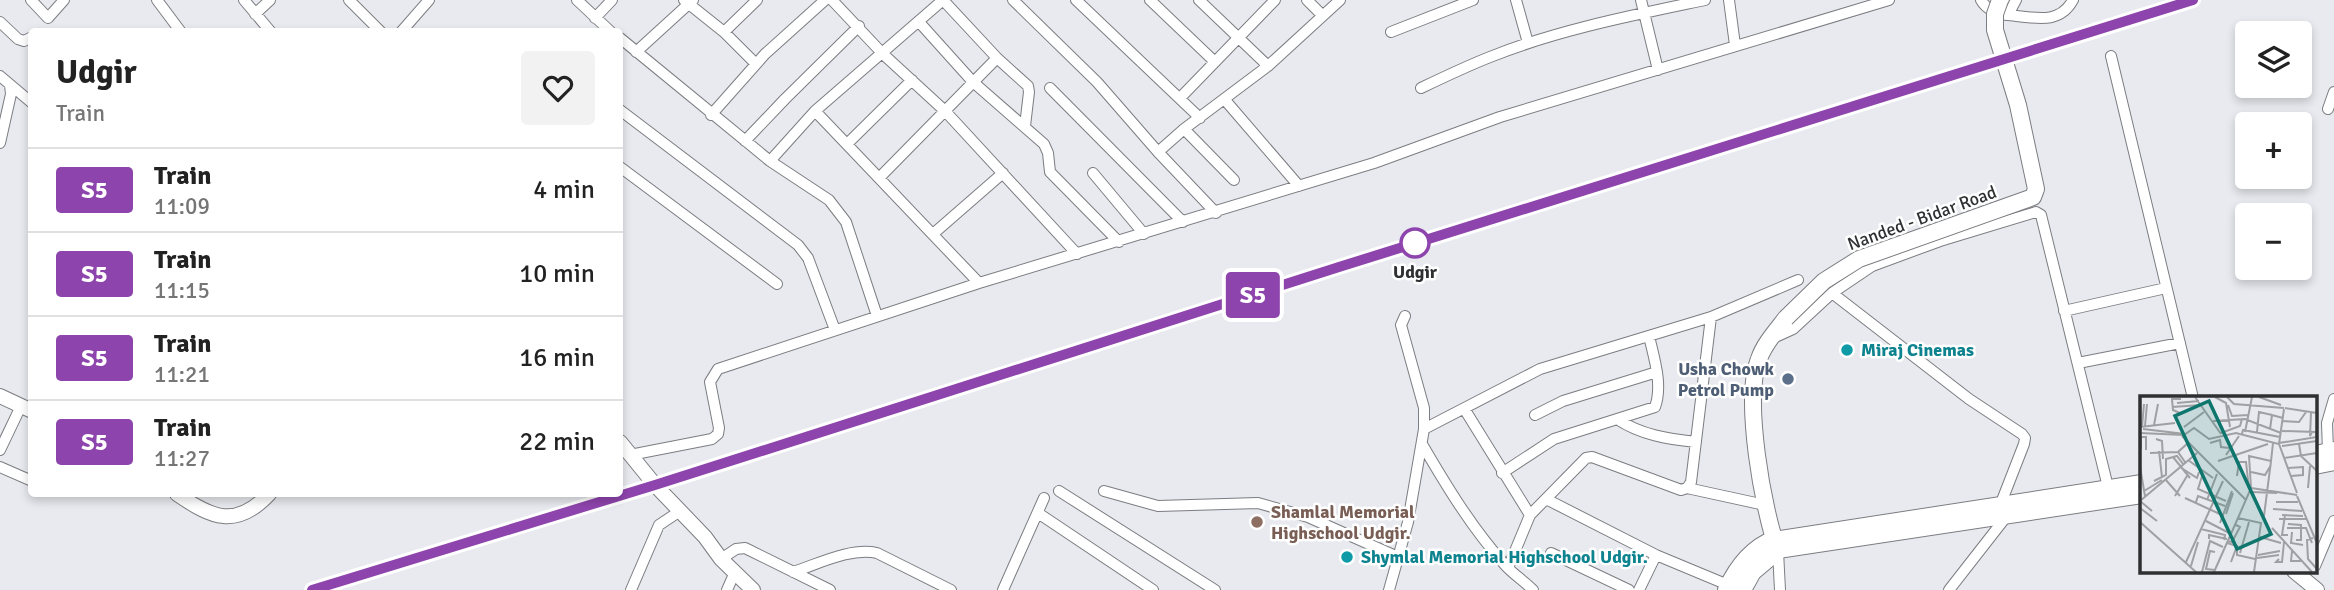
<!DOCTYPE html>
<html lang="en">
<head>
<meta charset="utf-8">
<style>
  :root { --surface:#fff; --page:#f2f2f2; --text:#222; --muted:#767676; --line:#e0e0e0 }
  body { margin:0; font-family:Signika,sans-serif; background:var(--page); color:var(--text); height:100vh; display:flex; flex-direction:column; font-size:26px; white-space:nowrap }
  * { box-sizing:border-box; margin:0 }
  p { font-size:23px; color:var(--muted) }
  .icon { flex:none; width:38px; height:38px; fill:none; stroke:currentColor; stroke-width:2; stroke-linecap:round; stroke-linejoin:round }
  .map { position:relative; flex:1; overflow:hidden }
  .details { position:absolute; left:28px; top:28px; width:595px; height:469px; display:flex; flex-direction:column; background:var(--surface); border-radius:7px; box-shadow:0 4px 10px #0003 }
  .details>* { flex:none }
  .badge { padding:0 14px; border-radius:5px; font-size:24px; line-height:46px }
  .tools { position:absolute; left:2235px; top:21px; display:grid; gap:14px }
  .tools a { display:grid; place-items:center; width:77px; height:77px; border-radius:7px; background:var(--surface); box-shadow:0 4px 10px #0003; font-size:35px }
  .map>.badge { position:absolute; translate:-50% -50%; box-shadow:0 0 0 4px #fff }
  .round { display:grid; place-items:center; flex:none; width:74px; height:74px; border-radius:7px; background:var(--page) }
  .head { display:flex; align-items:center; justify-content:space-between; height:119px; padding:0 28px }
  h1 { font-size:33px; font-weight:700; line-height:52px }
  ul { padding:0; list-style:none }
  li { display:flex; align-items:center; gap:21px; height:84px; padding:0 28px; border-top:2px solid var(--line) }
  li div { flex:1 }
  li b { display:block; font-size:26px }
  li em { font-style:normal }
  li .badge { min-width:77px; font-weight:700; text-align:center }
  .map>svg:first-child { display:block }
</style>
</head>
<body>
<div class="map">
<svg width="2334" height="590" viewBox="0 0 2334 590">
  <rect width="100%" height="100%" fill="#e8eaef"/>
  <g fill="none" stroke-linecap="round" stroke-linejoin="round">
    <defs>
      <path id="minor" d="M31,0L48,18L64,0
        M157,0L181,32
        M244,0L271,32
        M349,0L381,32
        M577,0L611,32
        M684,0L724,32L756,64
        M832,0L883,54L945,111L1077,254
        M943,0L997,58L1028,86L1029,92L1025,126
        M1013,0L1097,82L1158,152L1216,213
        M1076,0L1200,118
        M1150,0L1215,62
        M1199,0L1268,66
        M1307,0L1322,15
        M1516,0L1528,43
        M1641,0L1658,70
        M1729,0L1735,45
        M1981,0C1986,9 1998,15 2008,15L2016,0
        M255,14L270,0
        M2008,15C2033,17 2059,26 2073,0
        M595,18L612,0
        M0,22L18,39L24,41L32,37
        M919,22L973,82L1044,144L1048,153L1050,172L1119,242
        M401,32L429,0
        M724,32L757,0
        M1391,32L1473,0
        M620,38L770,161L829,200L846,222L877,316
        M636,52L693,0
        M2111,56L2193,398
        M0,76L32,103
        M1050,88L1183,222
        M1421,88C1444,77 1467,66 1490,57C1557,30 1634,15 1705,0
        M1180,98L1275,0
        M1225,100L1299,186
        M2328,109L2334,92
        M620,110L798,245L808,258L835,330
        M815,111L979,283
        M711,115L765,54L825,0
        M1184,129L1268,66L1340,0
        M745,141L785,99L859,26
        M0,143L11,94L10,85
        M847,144L912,80
        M1158,152L1184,129L1234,180
        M770,161L815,111L943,0
        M620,167L777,284
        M1093,173L1144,234
        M880,177L997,58
        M933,234L1003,173
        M1832,293L1969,399L2022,434L2025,438L2024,444L2001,503
        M2064,311L2166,288
        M1771,339L1793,329L1832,293L1872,266L1940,241L2036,212L2041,215L2108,487
        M2078,363L2180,343
        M1465,410L1530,515
        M1535,415L1563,401L1657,372
        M1617,419C1641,435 1668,439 1696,442
        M1424,429L1540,369L1711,317L1798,280
        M1422,444C1447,487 1472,528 1505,565C1513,574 1524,581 1533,590
        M0,450L21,406
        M2328,451L2327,423L2334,399
        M630,455L712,439L718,434L719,428L710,382L718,369L979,283L1374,163L1500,117L1889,0
        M0,467L32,481
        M1502,473L1554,439L1655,407C1663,385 1654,358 1649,336
        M1687,488L1765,505
        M1059,491L1215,590
        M1104,491L1158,506L1258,503L1308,517L1398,557
        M1546,499L1656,555L1733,587
        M1038,513L1153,590
        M1778,551L1780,590
        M1551,553L1629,590
        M721,559L736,549L745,548L830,590
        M2315,566L2334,521
        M1508,568L1530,515L1586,458L1592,457L1681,490L1687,488L1691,482L1711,317
        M793,572C818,564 851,547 877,553L951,590
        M631,590L659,525L680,511
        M727,590L735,572
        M1003,590L1044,498
        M1389,590L1408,522L1424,429V408L1401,325L1405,316
        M1639,590L1656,555
        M1949,590L2006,517"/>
      <path id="major" d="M0,396L32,411
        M620,442L655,485L705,537L721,559L753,590
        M2315,453L2334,449
        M2315,467L2334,463
        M177,494C212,518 236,529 269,494
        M1774,539L2142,482
        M1778,551L2142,496
        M2294,571L2317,590"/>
      <path id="highway" d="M1726,590C1736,568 1751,548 1774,539
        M1743,590L1753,572L1778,551C1763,510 1743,399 1759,359C1764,344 1776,331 1786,318"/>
    </defs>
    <use href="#minor" stroke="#7b7d81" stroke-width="12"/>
    <use href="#major" stroke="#7b7d81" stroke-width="16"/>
    <use href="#highway" stroke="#7b7d81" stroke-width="18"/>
    <use href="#minor" stroke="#fff" stroke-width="10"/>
    <use href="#major" stroke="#fff" stroke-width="14"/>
    <use href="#highway" stroke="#fff" stroke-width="16"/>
    <path stroke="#898b8e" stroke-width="2.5" stroke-dasharray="3.5 7" stroke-linecap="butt" d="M312,590L655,485L1365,259L2193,0"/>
    <defs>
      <path id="highway-bridge" d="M1786,318L1824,281L1859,259L2033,197L2036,189L2018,105L1995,30V14L2000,0"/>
    </defs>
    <use href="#highway-bridge" stroke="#7b7d81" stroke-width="18" stroke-linecap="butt"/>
    <use href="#highway-bridge" stroke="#fff" stroke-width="16"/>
  </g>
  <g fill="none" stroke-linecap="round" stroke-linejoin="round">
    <defs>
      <path id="line" d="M312,590L655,485L1339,267L2193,0"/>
    </defs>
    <use href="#line" stroke="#fff" stroke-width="16"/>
    <use href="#line" stroke="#8e44ad" stroke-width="10"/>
  </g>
  <circle fill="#fff" stroke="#8e44ad" stroke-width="3.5" cx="1415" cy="243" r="14"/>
  <g fill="#0f9aa8" stroke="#fff" stroke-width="2.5">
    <circle cx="1847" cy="350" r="7"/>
    <circle cx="1347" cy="557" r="7"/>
  </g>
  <circle fill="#5c6f8a" stroke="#fff" stroke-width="2.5" cx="1788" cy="379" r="7"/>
  <circle fill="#8d6e63" stroke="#fff" stroke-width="2.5" cx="1257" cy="522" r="7"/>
  <g text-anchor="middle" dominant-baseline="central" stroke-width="5" stroke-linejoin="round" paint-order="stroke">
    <g font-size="18" fill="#2f3032" stroke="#fff">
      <text transform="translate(1922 218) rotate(-20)">Nanded - Bidar Road</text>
    </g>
    <g font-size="18" font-weight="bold" fill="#2f3032" stroke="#fff">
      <text x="1415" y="272">Udgir</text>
    </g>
    <g font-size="18" font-weight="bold" fill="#0d838f" stroke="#fff" text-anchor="start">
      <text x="1861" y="350">Miraj Cinemas</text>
      <text x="1361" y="557">Shymlal Memorial Highschool Udgir.</text>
    </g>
    <g font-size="18" font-weight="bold" fill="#4e5e75" stroke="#fff" text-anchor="end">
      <text x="1774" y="369">Usha Chowk<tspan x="1774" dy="21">Petrol Pump</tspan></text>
    </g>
    <g font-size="18" font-weight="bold" fill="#785e54" stroke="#fff" text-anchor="start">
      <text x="1271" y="512">Shamlal Memorial<tspan x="1271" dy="21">Highschool Udgir.</tspan></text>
    </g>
  </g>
  <g transform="translate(2140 396)">
    <rect width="177" height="177" fill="#e8eaef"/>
    <path fill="none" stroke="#9ea0a3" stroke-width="2" d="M55,1L81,38M75,1L86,7L90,31M87,1L94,8L144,12M119,1L141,9M41,3H32L33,14L42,18M37,7L59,5M88,9L92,20L108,19M32,11L61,9M145,12L177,17M171,17L170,40L172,36M73,25L105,23L141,37M143,25L159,26L166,16M14,29L18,8M5,30L7,8M0,31L35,27M2,31L4,8M44,31L64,16M3,33L45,38M130,33L132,19L143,22M105,36L112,1M117,36L119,16L132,19M0,37L44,39L54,32L69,43L96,37L139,48L157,97M81,37L100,30L102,23M102,38L103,34L140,41M42,40L106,104M16,43L22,45L23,63M70,47L80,44L81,51L89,52M139,47L177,41L176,36L142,35M139,48L144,13M159,48L161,60L177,75M142,50L177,45M1,53V41H6V54M19,55L22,81M10,57L38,56M86,59L99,40M33,61L50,82M144,62L177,57M48,64L73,82M78,65L128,48M45,66L38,56L48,47M106,66L109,93M0,71L5,100M148,72L163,71V79L151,80M43,73L57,82L59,76M111,76L125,79L131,69M63,77L58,93L86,105M97,80L99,66H107M25,83L40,100M14,85L26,79V63L37,60L43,68M111,92L157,99M168,92L170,70M4,95L22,84M111,96L137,97M35,100L47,80M157,100L176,145M45,102L82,119M67,104L77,78M56,106L58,100L85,110M136,106H158M0,112L17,125M133,113L162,115M12,115L0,105L57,57M86,118L93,97M142,119L163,120M145,119L142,139H148M124,120L131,65M139,123H166M66,125L91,138M0,126L56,176M80,127L92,95M148,128L161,129V144H156M132,132L172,176M147,132H166L172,147M61,133L85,139L84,144M152,136L151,147L163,149M120,141L141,147M173,142L167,144L168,163L177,173M69,143V139L87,143M88,145L92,146L100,131L96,129M87,147L97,150L91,166M97,150V159L115,163M152,155L151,165H162M75,156L70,155L66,173L75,174M100,157L109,126M118,159L140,155M117,162L139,159M139,163L136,166H142L144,146M46,166L83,85M51,170L58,146M62,176L70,145L83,151M74,176L98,122M114,176L121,127L98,122L111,92L109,60L131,65L133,47"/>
    <path fill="#0f766e" fill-opacity="0.15" stroke="#0f766e" stroke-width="3.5" d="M69,5L131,138L97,153L35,20Z"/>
    <rect width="177" height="177" fill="none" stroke="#2f3032" stroke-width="3.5"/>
  </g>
</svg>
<div class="tools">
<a><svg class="icon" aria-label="layers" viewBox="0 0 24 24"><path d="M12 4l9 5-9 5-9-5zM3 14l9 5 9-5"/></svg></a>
<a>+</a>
<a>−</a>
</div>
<b class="badge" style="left:1253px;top:295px;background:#8e44ad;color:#fff">S5</b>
<section class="details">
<div class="head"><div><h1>Udgir</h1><p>Train</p></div><a class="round"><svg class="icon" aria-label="heart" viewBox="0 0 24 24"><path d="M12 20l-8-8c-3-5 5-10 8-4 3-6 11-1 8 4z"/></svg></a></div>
<ul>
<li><span class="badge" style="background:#8e44ad;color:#fff">S5</span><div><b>Train</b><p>11:09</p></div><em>4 min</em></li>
<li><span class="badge" style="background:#8e44ad;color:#fff">S5</span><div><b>Train</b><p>11:15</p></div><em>10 min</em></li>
<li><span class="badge" style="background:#8e44ad;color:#fff">S5</span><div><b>Train</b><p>11:21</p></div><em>16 min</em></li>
<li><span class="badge" style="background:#8e44ad;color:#fff">S5</span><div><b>Train</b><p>11:27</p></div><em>22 min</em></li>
</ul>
</section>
</div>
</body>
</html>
